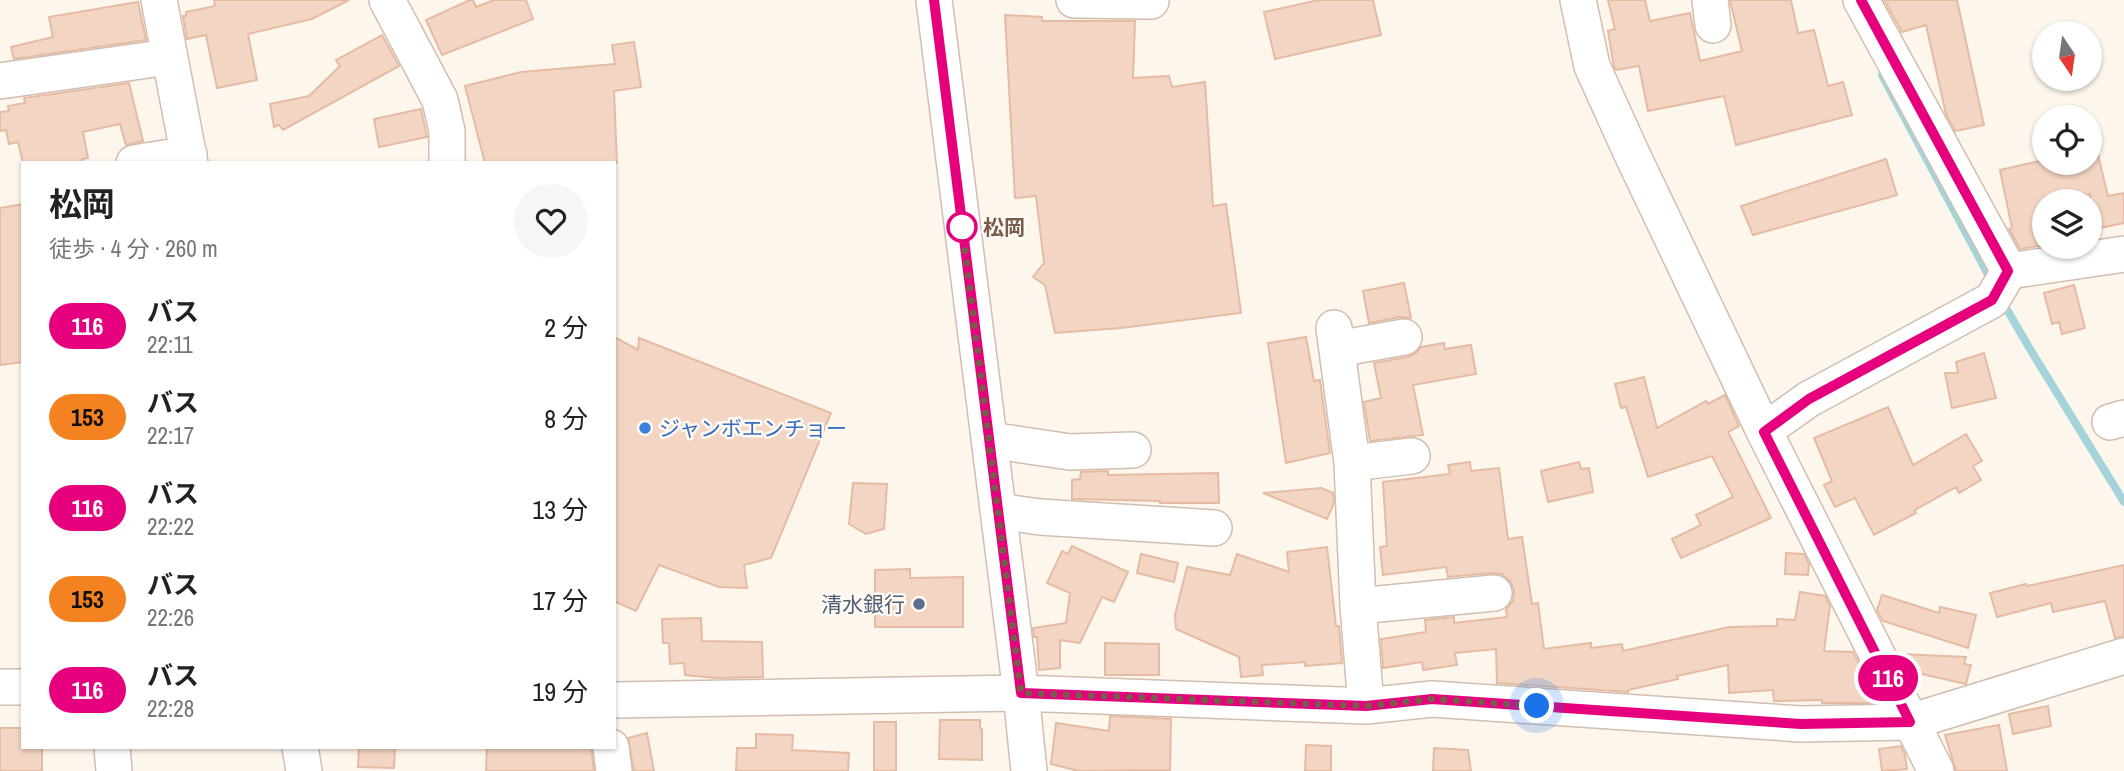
<!DOCTYPE html>
<html lang="ja">
<head>
<meta charset="utf-8">
<style>
  :root { --surface:#fff; --page:#f6f6f6; --text:#222; --muted:#767676 }
  body { margin:0; font-family:"Archivo Narrow","Noto Sans JP",sans-serif; background:var(--page); color:var(--text); height:100vh; display:flex; flex-direction:column; font-size:26px; white-space:nowrap }
  * { box-sizing:border-box; margin:0 }
  p { font-size:23px; color:var(--muted) }
  .icon { flex:none; width:38px; height:38px; fill:none; stroke:currentColor; stroke-width:2; stroke-linecap:round; stroke-linejoin:round }
  .map { position:relative; flex:1; overflow:hidden }
  .side { position:absolute; left:21px; top:161px; width:595px; height:588px; display:flex; flex-direction:column; background:var(--surface); border-radius:0px; box-shadow:0 2px 5px #0004 }
  .side>* { flex:none }
  .badge { padding:0 14px; border-radius:23px; font-size:24px; line-height:46px }
  .needle { width:46px; rotate:167deg }
  .buttons { position:absolute; left:2032px; top:21px; display:grid; gap:14px }
  .buttons a { display:grid; place-items:center; width:70px; height:70px; border-radius:50%; background:var(--surface); box-shadow:0 2px 5px #0004; font-size:35px }
  .you { position:absolute; width:35px; height:35px; margin:-18px; border:5px solid #fff; border-radius:50%; background:#1a73e8; box-shadow:0 0 0 10px #1a73e833 }
  .map>.badge { position:absolute; translate:-50% -50%; box-shadow:0 0 0 4px #fff }
  .round { display:grid; place-items:center; flex:none; width:74px; height:74px; border-radius:37px; background:var(--page) }
  .head { display:flex; align-items:center; justify-content:space-between; height:119px; padding:0 28px }
  h1 { font-size:33px; font-weight:700; line-height:52px }
  ul { padding:0; list-style:none }
  li { display:flex; align-items:center; gap:21px; height:91px; padding:0 28px }
  li div { flex:1 }
  li b { display:block; font-size:26px }
  li em { font-style:normal }
  li .badge { min-width:77px; font-weight:700; text-align:center }
  .map>svg:first-child { display:block }
</style>
</head>
<body>
<div class="map">
<svg width="2124" height="771" viewBox="0 0 2124 771">
  <rect width="100%" height="100%" fill="#fdf6ec"/>
  <g fill="none" stroke-linecap="round" stroke-linejoin="round">
    <path stroke="#a5d3da" stroke-width="8" d="M1882,75L1991,280
      M2002,301L2030,349L2124,502"/>
  </g>
  <path fill="#f3d5c3" stroke="#e6bba3" stroke-width="2" d="M214,0H349L312,19L248,34L257,80L217,88L206,35L187,39L183,16H186V12L215,6Z
    M470,0H473L476,7L494,0H526L533,19L442,55L426,20Z
    M1319,0H1373L1381,35L1275,59L1264,12Z
    M1608,0H1645L1650,21L1690,13L1700,61L1742,51L1730,0H1791L1798,33L1814,30L1828,86L1843,82L1852,115L1736,145L1724,96L1648,111L1639,66L1616,70L1614,67L1608,31L1615,29Z
    M1884,0H1957L1984,125L1955,131L1946,114L1926,25L1902,32Z
    M138,2L146,40L14,59L11,47L53,37L49,17Z
    M1005,15L1042,17V21H1135L1133,78L1169,76L1172,87L1205,82L1213,206L1226,204L1241,313L1121,328L1055,333L1045,285L1033,277L1044,263L1036,196L1015,198Z
    M382,35L399,66L283,130L279,125L274,127L270,104L309,96L340,66L336,60Z
    M634,42L641,87L614,91L617,163H485L465,86L521,72L615,64L612,45Z
    M129,83L143,141L126,145L120,124L83,132L88,158L82,159L83,163H23L18,142L9,144L6,130L0,131V112L9,111L8,106L25,103L24,98Z
    M421,109L427,137L379,147L374,119Z
    M2097,151L2108,196L2124,193V223L2090,230V194L2044,201V245L2020,249L2009,229L2012,228L2000,170L2044,160V163H2090V152Z
    M1886,159L1897,195L1753,235L1741,206Z
    M23,204V362L0,365V208Z
    M1404,283L1411,318L1400,317L1369,323L1363,291Z
    M2074,285L2085,328L2062,334L2059,322L2052,324L2044,293Z
    M614,337L638,350L639,338L831,413L771,558L744,565L747,588L719,587L659,565L636,611L614,601Z
    M1306,337L1314,381L1320,380L1330,453L1286,463L1268,343Z
    M1444,343L1445,349L1471,345L1476,374L1413,385L1423,435L1370,441L1364,402L1381,398L1374,363L1408,357L1416,353L1421,347Z
    M1984,353L1996,398L1952,408L1945,373H1958L1956,362Z
    M1644,377L1657,428L1706,401L1708,404L1725,395L1739,426L1728,432L1771,518L1681,558L1672,539L1701,525L1696,515L1733,497L1712,456L1648,477L1626,407L1621,408L1615,384Z
    M1888,407L1913,465L1966,434L1982,461L1973,466L1981,480L1959,493L1956,487L1915,510L1916,513L1874,535L1855,498L1835,507L1824,485L1832,481L1814,438Z
    M1470,462L1471,471L1499,468L1508,539L1522,537L1532,604L1538,603L1544,649L1591,643V648L1622,644L1623,651L1729,627L1777,626V619L1795,620L1800,592L1825,596L1830,606L1824,651L1853,652L1875,695V703H1822V700L1774,701L1773,690L1729,693L1728,665L1677,676L1678,679L1628,690V692L1497,683L1496,649L1455,653L1457,665L1423,670L1422,662L1383,668L1381,639L1426,632L1425,620L1454,617V623L1507,617L1506,609L1513,601L1514,590L1510,581L1502,574L1492,573L1448,577L1446,567L1383,575L1380,547L1387,546L1383,482L1450,474L1448,465Z
    M1579,462L1581,469L1589,468L1593,492L1548,502L1541,471Z
    M1108,471V475L1218,473L1219,503H1160V501L1072,499V480L1080,479L1081,472Z
    M853,483L887,484L884,529L866,534L849,524Z
    M1321,488L1333,493L1334,503L1327,519L1263,493Z
    M1072,546L1128,572L1114,602L1102,597L1080,643L1060,640V668L1039,670L1037,637H1034L1033,628L1066,623L1070,593L1047,583L1062,551L1068,554Z
    M1327,547L1336,626H1339L1342,663L1305,666V662L1262,665L1263,675L1241,677L1239,657L1176,629L1175,615L1187,567L1230,575L1237,554L1289,572L1287,552Z
    M1786,553L1804,554L1809,564L1808,575L1785,574Z
    M1141,554L1178,563L1174,582L1137,573Z
    M2124,565V636L2115,638L2105,601L2053,612L2051,603L1997,617L1990,593L2026,584L2027,586Z
    M910,569V578L963,577V627H875V570Z
    M1882,595L1939,613L1940,607L1976,615L1968,648L1883,621L1877,610Z
    M701,618L702,641L762,642L763,677L716,678L685,675L684,663L670,664L669,643H663L662,619Z
    M1105,643L1159,644V675H1105Z
    M1900,654L1966,657L1964,664L1971,665L1966,684L1908,671Z
    M2048,706L2051,726L2013,734L2009,714Z
    M1110,716L1171,719L1170,770L1079,771L1051,764L1056,723L1109,731Z
    M940,720H980V728L982,729V760L939,759Z
    M874,722H896V771H874Z
    M1999,725L2007,771H1956L1945,735Z
    M0,728H23V747H42V771H0Z
    M647,733L654,771H634L628,738Z
    M756,734L793,735L792,750L849,753L848,771H736L737,748H756Z
    M1306,745L1331,746V771H1305Z
    M1901,746L1905,755L1907,769L1882,771L1879,749Z
    M359,747H395L394,768L358,767Z
    M487,747H591L594,771H486Z
    M1434,748L1468,750L1471,771H1433Z"/>
  <g fill="none" stroke-linecap="round" stroke-linejoin="round">
    <defs>
      <path id="minor" d="M159,0L190,163
        M387,0L440,100L447,131V163
        M934,0L1021,693L1029,771
        M1074,0L1151,1
        M1578,0L1592,66L1630,150L1764,431L1936,771
        M1710,0L1713,25
        M1861,0L2009,271
        M0,81L169,57
        M134,163L189,154
        M1334,328L1352,463L1358,606L1366,706
        M1337,349L1404,337
        M2110,422L2124,418
        M1764,431L1809,399L1992,300L2009,271L2124,254
        M989,440L1070,452L1133,450
        M1352,463L1412,456
        M998,511L1040,517L1214,528
        M1358,606L1494,593
        M0,687H23
        M614,700L1021,693L1366,706L1432,699L1801,724L1910,722L2124,656
        M112,747L114,771
        M300,747L304,771
        M611,747L614,771"/>
    </defs>
    <use href="#minor" stroke="#d1beb0" stroke-width="38"/>
    <use href="#minor" stroke="#fff" stroke-width="35"/>
  </g>
  <g fill="none" stroke-linecap="round" stroke-linejoin="round">
    <defs>
      <path id="line" d="M934,0L1021,693L1366,706L1432,699L1801,724L1910,722L1764,432L1809,399L1992,300L2008,271L1861,0"/>
    </defs>
    <use href="#line" stroke="#fff" stroke-width="16"/>
    <use href="#line" stroke="#e6007e" stroke-width="10"/>
    <path stroke="#7a5c4d" stroke-width="7" stroke-dasharray="0 12.6" d="M962,227L961,220L1021,693L1366,706L1432,699L1537,706"/>
  </g>
  <circle fill="#fff" stroke="#e6007e" stroke-width="3.5" cx="962" cy="227" r="14"/>
  <circle fill="#3f7fe0" stroke="#fffaf3" stroke-width="2.5" cx="645" cy="428" r="7"/>
  <circle fill="#5c6f8a" stroke="#fffaf3" stroke-width="2.5" cx="919" cy="604" r="7"/>
  <g text-anchor="middle" dominant-baseline="central" stroke-width="5" stroke-linejoin="round" paint-order="stroke">
    <g font-size="21" font-weight="bold" fill="#7a5c4d" stroke="#fffaf3" text-anchor="start">
      <text x="983" y="227">松岡</text>
    </g>
    <g font-size="21" fill="#366cbe" stroke="#fffaf3" text-anchor="start">
      <text x="659" y="428">ジャンボエンチョー</text>
    </g>
    <g font-size="21" fill="#4e5e75" stroke="#fffaf3" text-anchor="end">
      <text x="905" y="604">清水銀行</text>
    </g>
  </g>
</svg>
<div class="buttons">
<a><svg class="needle" viewBox="-14 -14 28 28"><path d="M0-13l5 13h-10z" fill="#e53935"/><path d="M0 13l5-13h-10z" fill="#767676"/></svg></a>
<a><svg class="icon" aria-label="locate" viewBox="0 0 24 24"><circle cx="12" cy="12" r="6"/><path d="M12 2v4M12 18v4M2 12h4M18 12h4"/></svg></a>
<a><svg class="icon" aria-label="layers" viewBox="0 0 24 24"><path d="M12 4l9 5-9 5-9-5zM3 14l9 5 9-5"/></svg></a>
</div>
<div class="you" style="left:1537px;top:706px"></div>
<b class="badge" style="left:1888px;top:678px;background:#e6007e;color:#fff">116</b>
<section class="side">
<div class="head"><div><h1>松岡</h1><p>徒歩 · 4 分 · 260 m</p></div><a class="round"><svg class="icon" aria-label="heart" viewBox="0 0 24 24"><path d="M12 20l-8-8c-3-5 5-10 8-4 3-6 11-1 8 4z"/></svg></a></div>
<ul>
<li><span class="badge" style="background:#e6007e;color:#fff">116</span><div><b>バス</b><p>22:11</p></div><em>2 分</em></li>
<li><span class="badge" style="background:#f58220;color:#111">153</span><div><b>バス</b><p>22:17</p></div><em>8 分</em></li>
<li><span class="badge" style="background:#e6007e;color:#fff">116</span><div><b>バス</b><p>22:22</p></div><em>13 分</em></li>
<li><span class="badge" style="background:#f58220;color:#111">153</span><div><b>バス</b><p>22:26</p></div><em>17 分</em></li>
<li><span class="badge" style="background:#e6007e;color:#fff">116</span><div><b>バス</b><p>22:28</p></div><em>19 分</em></li>
</ul>
</section>
</div>
</body>
</html>
